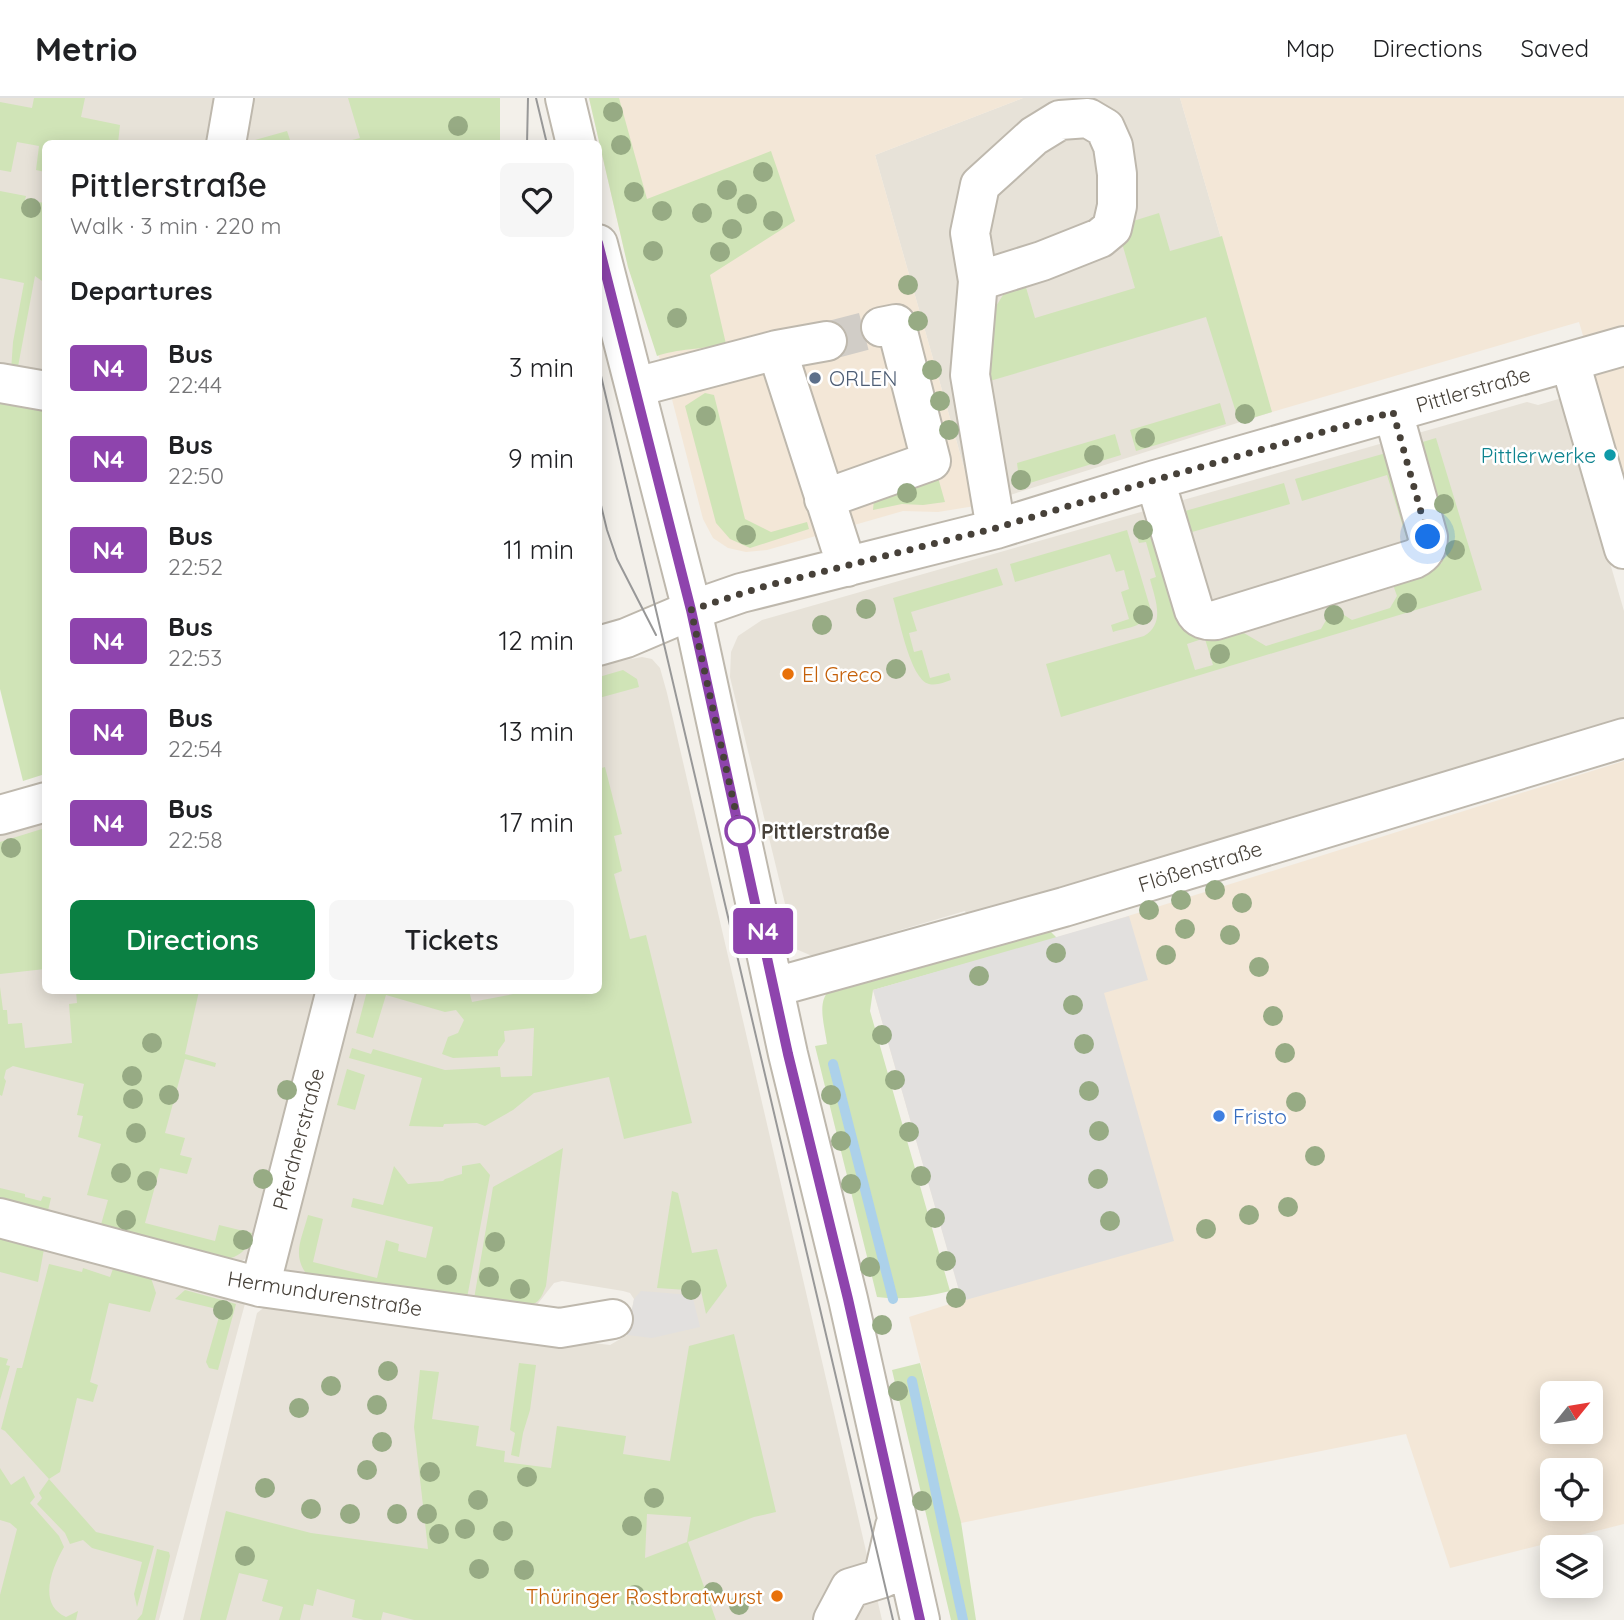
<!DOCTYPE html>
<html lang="en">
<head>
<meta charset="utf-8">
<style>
  :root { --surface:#fff; --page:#f6f6f6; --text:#202124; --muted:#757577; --line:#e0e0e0; --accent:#0b8043 }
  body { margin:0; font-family:Quicksand,sans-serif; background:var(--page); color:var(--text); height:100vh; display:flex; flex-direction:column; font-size:26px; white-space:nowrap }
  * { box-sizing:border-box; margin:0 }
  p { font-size:23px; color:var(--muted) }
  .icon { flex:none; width:38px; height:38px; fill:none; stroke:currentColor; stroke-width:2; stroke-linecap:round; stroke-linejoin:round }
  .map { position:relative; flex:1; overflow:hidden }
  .drawer { position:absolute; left:42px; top:42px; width:560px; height:854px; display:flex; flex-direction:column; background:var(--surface); border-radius:10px; box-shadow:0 4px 18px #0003 }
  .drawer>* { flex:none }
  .badge { padding:0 14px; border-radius:5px; font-size:24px; line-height:46px }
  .needle { width:46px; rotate:60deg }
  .fabs { position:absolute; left:1540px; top:1283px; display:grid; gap:14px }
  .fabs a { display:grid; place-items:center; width:63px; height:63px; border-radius:10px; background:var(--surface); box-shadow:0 4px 18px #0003; font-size:35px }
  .you { position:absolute; width:35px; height:35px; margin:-18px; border:5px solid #fff; border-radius:50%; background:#1a73e8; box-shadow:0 0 0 10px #1a73e833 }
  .map>.badge { position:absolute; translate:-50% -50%; box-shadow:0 0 0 4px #fff }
  h2 { padding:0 28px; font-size:26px; line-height:63px }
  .round { display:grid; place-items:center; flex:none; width:74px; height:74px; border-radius:10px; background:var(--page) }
  .overview { display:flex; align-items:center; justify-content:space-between; height:119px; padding:0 28px }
  h1 { font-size:33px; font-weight:600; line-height:52px }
  .primary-button { display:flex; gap:14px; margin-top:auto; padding:14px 28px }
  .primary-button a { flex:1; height:80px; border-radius:10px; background:var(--accent); color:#fff; font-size:28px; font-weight:600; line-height:80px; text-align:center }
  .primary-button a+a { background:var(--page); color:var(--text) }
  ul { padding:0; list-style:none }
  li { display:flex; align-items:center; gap:21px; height:91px; padding:0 28px }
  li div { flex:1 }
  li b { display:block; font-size:26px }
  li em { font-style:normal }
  li .badge { min-width:77px; font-weight:700; text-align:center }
  header { display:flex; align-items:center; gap:42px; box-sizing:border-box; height:98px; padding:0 35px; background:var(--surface); border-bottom:2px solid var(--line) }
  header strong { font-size:33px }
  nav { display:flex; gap:38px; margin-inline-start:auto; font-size:24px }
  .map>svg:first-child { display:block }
</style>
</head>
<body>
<header>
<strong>Metrio</strong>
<nav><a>Map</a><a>Directions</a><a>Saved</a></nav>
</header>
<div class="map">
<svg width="1624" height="1522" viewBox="0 0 1624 1522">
  <rect width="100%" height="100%" fill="#f3f0ea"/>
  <path fill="#e7e2d8" d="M0,0H225L217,45L46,46L45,287L0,279Z
    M249,0H415L419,45L241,46Z
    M1023,0H1180L1272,314L975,408L875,57Z
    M1562,300L1624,513V626L967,818L965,813L812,858L796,851L730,579L731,554L738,538L762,522L1527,304L1538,307Z
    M642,559L652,561L660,570L667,595L882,1522H183L257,1215L266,1208L277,1207L610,1247L627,1237L634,1201L630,1195L623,1193L562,1183L554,1185L536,1208L287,1175L282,1168L351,893L598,892L599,567Z
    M45,718L46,892L321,893L254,1150L245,1161L237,1166L0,1113V731Z
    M0,1140L246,1202L159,1522H0Z"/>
  <path fill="#f3e7d7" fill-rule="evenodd" d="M589,0H1023L875,57L975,408L938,414L903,413L767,452L746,454L728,450L713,440L703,421L667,282L628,169Z
    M1180,0H1624V451L1589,258L1579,224L1272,314Z
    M1624,663V1426L1450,1470L1406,1336L961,1425L909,1219L962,1202L873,892L1096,828ZM1552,1295H1591V1334H1552ZM1552,1372H1591V1410H1552Z"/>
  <path fill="#d0e4b7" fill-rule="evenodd" d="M34,0H85L81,19L120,27L118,45L46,46L45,74L36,72L39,48L17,44L11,74L0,72V4L32,10Z
    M348,0H500V45H341L360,40Z
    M589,0H619L647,101L771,53L795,123L710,177L726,246C705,251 675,251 657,258L628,169Z
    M287,33L291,45H255V42Z
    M0,93L26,98L25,102L45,105V185L35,178L17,274L11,273L13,244L24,185L0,180Z
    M1159,115L1170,153L1222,138L1272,314L1239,324L1206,219L983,285L990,218L1003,197L1025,186L1035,220L1135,190L1117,128Z
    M705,295L714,297L745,421L771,434L807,424L809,431L750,450L730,441L716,425L685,308Z
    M0,305L45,313V676L23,683L0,591Z
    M1220,305L1226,326L1136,353L1130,332Z
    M1115,336L1121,357L1020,388L1017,365Z
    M1436,340L1482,492L1061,619L1046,566L1144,538C1166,525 1155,501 1150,481L1156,479L1146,444L1139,445L1134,429L1161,421L1199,542L1187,546L1195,572L1213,567L1205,541L1232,528L1266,548L1321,531L1333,510L1352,522L1390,510L1397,498L1391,481L1442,465L1409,348Z
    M1386,355L1413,446L1407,442L1387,377L1302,403L1295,381Z
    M937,376L945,404L923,407L902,406L873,412L874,401Z
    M1284,385L1290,406L1192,434L1198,459L1191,461L1178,415Z
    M1127,432L1150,509C1148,529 1129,529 1113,534L1111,527L1129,521L1121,494L1129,491L1124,472L1116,474L1110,456L1015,484L1010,466Z
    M997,470L1003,487L911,514L917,533L909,535L914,554L922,552L930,580L949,575L951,582C944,584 937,588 929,586C910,581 899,519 893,500Z
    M623,572L637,581L639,589L599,600V579Z
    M605,669L622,736L614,738L622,773L614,776L630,841L646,837L692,1025L624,1041L609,979L534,995L513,1012L485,1028L477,1025L444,1026L443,1029L409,1028L422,980L349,960L352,950L371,956L373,951L445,972L500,969L501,979L532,978L534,930L504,933L505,943L498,953V958L453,960L442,956L448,939L458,935L464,922L456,912L445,914L386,897L373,940L356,935L367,893H469L472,904L529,893L598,892V671Z
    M45,730V871L0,876V744Z
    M1042,830L1051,834L1057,840L873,892L870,913L950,1193C926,1199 903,1202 877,1199L815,948L827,946C825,929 816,903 830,892Z
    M0,889L3,912H7L8,926L22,925L25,950L72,945L69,906L77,905L76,893H199L185,956L216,965L215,969L185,961L165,1035L185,1040L180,1057L192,1060L187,1076L160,1070L145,1125L215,1143L219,1127L252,1135C248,1152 240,1159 223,1162L100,1130L108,1102L87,1097L101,1046L78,1039L83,1018L77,1017L84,986L13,968L6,972L4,980L6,983L2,998L0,997Z
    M347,971L365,977L355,1012L337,1007Z
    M563,1050L546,1188C543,1195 541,1203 533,1206C521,1211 487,1202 474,1201L493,1089Z
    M480,1065L490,1077L467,1200L308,1178C291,1157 302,1141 308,1117L323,1121L313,1164L377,1180L386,1142L399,1146L398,1153L426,1160L433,1129L351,1109L353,1100L383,1107L394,1068L408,1086L443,1083L445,1081L462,1076V1068Z
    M0,1090L25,1096V1099L41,1103L43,1098L51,1100L47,1117L0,1105Z
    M672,1093L678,1095L692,1155L717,1151L727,1188L706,1216L701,1193L657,1190Z
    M0,1140L44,1151L38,1184L0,1174Z
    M49,1166L82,1174L83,1170L110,1179L114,1168L150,1177L156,1195L150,1214L109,1205L90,1284L98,1287L93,1304L77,1300L60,1374L49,1381L96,1434L154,1448L137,1509L134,1496L142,1464L92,1450L83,1442L70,1446L65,1435L37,1406L42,1400L39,1395L49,1381L5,1333L1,1331L17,1270H22Z
    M185,1192L236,1206L218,1272L209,1270L206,1264L221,1212L175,1201Z
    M734,1236L776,1414L754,1419L688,1444L716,1522H414L383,1514L381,1522H364L352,1519L355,1502L317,1491L313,1508L304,1506L300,1522H279L283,1509L262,1503L268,1482L239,1475L226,1522H200L226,1413L311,1435L428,1451L414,1329L420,1272L439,1274L432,1321L479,1328L476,1348L505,1353L504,1364L551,1370L557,1328L626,1338L623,1356L670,1363L689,1248ZM647,1416L691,1419L687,1444L645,1460Z
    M0,1259L8,1261L6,1267L10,1268L0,1302Z
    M519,1265L536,1267L530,1312L523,1335L519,1359L511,1357L515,1335L510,1332Z
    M920,1265L961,1424L976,1522H951L892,1272Z
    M0,1370L11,1387L24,1378L35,1399L30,1405L59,1438L64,1449C52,1470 37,1506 66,1519L78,1513L76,1522H0V1497L17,1431L10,1425L0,1422Z
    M157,1451L169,1454L170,1458L155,1522H137L142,1516Z"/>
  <path fill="#e2e0de" d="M1129,818L1148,882L1104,895L1174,1143L962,1203L873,892Z
    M641,1193L692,1197L700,1229L652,1240L627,1237L634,1201Z"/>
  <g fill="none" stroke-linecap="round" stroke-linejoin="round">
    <path stroke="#acd1ea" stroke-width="10" d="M833,966L893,1201
      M912,1283L963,1522"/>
    <path stroke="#d1cdc7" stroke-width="38" stroke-dasharray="38 19" stroke-linecap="butt" d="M827,243L881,229"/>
    <defs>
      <path id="minor" d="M565,0L576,46
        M226,46L234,0
        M598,146L692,512L788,956L848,1201L920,1522
        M978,183L1042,163L1100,140L1112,130L1117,108V76L1113,48L1105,30L1088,20L1060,22L1034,38L980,87L970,135L978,183L970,277L996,431
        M777,252L827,243
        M1570,264L1624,451
        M0,285L46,293
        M636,289L777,252L847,469
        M1155,382L1194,512C1198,521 1206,523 1216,522L1414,461C1424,456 1428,450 1428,439L1393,314
        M824,401L931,363L896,226L881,229
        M598,548L626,540L692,512L741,495L996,431L1155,382L1624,248
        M0,717L46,704
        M775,889L1064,809L1624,640
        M0,1120L260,1189L560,1230L613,1221
        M260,1189L336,892
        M833,1522L850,1490L883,1480L895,1428"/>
    </defs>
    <use href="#minor" stroke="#beb8ad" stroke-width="42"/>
    <use href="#minor" stroke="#fff" stroke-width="38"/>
    <path stroke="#989898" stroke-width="2" d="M536,0L547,46
      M527,46L528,0
      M598,265L893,1522
      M598,395L607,432L617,461L656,537"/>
  </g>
  <g fill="#97ab84">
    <circle cx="613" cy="14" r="10"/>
    <circle cx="458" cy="28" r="10"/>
    <circle cx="621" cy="47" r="10"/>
    <circle cx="763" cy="74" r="10"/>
    <circle cx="727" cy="92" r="10"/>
    <circle cx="634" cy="94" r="10"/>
    <circle cx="747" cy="106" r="10"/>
    <circle cx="31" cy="110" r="10"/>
    <circle cx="662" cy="113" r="10"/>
    <circle cx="702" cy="115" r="10"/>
    <circle cx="773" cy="123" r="10"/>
    <circle cx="732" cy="131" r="10"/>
    <circle cx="653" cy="153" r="10"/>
    <circle cx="720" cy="154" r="10"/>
    <circle cx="908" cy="187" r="10"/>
    <circle cx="677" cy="220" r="10"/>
    <circle cx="918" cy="223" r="10"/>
    <circle cx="932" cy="272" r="10"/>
    <circle cx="940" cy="303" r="10"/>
    <circle cx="1245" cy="316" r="10"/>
    <circle cx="706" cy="318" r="10"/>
    <circle cx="949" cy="332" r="10"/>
    <circle cx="1145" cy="340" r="10"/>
    <circle cx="1094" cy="357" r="10"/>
    <circle cx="1021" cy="382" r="10"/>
    <circle cx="907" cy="395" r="10"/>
    <circle cx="1444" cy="406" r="10"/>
    <circle cx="1143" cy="432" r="10"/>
    <circle cx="746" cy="437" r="10"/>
    <circle cx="1455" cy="452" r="10"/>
    <circle cx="1407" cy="505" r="10"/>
    <circle cx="866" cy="511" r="10"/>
    <circle cx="1143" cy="517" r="10"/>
    <circle cx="1334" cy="517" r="10"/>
    <circle cx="822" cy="527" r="10"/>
    <circle cx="1220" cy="556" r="10"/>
    <circle cx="896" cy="571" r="10"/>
    <circle cx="11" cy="750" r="10"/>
    <circle cx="1215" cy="792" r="10"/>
    <circle cx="1181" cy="802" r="10"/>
    <circle cx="1242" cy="805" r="10"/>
    <circle cx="1149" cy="812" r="10"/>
    <circle cx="1185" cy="831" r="10"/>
    <circle cx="1230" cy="837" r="10"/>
    <circle cx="1056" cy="855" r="10"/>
    <circle cx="1166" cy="857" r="10"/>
    <circle cx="1259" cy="869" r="10"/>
    <circle cx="979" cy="878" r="10"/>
    <circle cx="1073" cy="907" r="10"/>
    <circle cx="1273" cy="918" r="10"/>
    <circle cx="882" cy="937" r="10"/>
    <circle cx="152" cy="945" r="10"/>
    <circle cx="1084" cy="946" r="10"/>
    <circle cx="1285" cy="955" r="10"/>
    <circle cx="132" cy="978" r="10"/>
    <circle cx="895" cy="982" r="10"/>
    <circle cx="287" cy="992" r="10"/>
    <circle cx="1089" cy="993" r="10"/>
    <circle cx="169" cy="997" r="10"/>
    <circle cx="831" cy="997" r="10"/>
    <circle cx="133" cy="1001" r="10"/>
    <circle cx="1296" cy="1004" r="10"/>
    <circle cx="1099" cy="1033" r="10"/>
    <circle cx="909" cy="1034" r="10"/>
    <circle cx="136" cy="1035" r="10"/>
    <circle cx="841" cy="1043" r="10"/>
    <circle cx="1315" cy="1058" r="10"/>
    <circle cx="121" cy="1075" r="10"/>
    <circle cx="921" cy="1078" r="10"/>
    <circle cx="263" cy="1081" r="10"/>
    <circle cx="1098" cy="1081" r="10"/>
    <circle cx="147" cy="1083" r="10"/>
    <circle cx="851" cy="1086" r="10"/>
    <circle cx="1288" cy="1109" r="10"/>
    <circle cx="1249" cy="1117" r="10"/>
    <circle cx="935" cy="1120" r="10"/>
    <circle cx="126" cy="1122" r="10"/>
    <circle cx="1110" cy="1123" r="10"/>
    <circle cx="1206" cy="1131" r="10"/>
    <circle cx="243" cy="1142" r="10"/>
    <circle cx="495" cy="1144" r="10"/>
    <circle cx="946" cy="1163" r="10"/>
    <circle cx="870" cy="1169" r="10"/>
    <circle cx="447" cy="1177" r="10"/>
    <circle cx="489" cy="1179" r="10"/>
    <circle cx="520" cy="1191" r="10"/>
    <circle cx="691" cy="1192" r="10"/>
    <circle cx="956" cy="1200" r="10"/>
    <circle cx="223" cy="1212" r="10"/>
    <circle cx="882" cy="1227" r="10"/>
    <circle cx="388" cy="1273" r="10"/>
    <circle cx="331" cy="1288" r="10"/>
    <circle cx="898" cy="1293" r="10"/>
    <circle cx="377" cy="1307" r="10"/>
    <circle cx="299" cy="1310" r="10"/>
    <circle cx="382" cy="1344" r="10"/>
    <circle cx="367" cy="1372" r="10"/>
    <circle cx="430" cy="1374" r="10"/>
    <circle cx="527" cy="1379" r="10"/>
    <circle cx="265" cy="1390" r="10"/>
    <circle cx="654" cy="1400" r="10"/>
    <circle cx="478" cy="1402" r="10"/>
    <circle cx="922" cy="1403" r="10"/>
    <circle cx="311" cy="1411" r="10"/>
    <circle cx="350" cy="1416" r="10"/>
    <circle cx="397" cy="1416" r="10"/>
    <circle cx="427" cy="1416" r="10"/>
    <circle cx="632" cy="1428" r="10"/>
    <circle cx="465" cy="1431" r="10"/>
    <circle cx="503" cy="1433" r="10"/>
    <circle cx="439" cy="1436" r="10"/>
    <circle cx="245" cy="1458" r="10"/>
    <circle cx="479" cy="1471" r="10"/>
    <circle cx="524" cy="1472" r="10"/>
    <circle cx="713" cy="1494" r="10"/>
    <circle cx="635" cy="1497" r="10"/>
    <circle cx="739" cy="1507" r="10"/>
  </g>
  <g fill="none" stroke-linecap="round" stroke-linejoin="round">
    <defs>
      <path id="line" d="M598,145L691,512L788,956L848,1201L920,1522"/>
    </defs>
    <use href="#line" stroke="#fff" stroke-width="16"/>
    <use href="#line" stroke="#8e44ad" stroke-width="10"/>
    <path stroke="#474139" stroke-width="7" stroke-dasharray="0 12.6" d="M740,733L691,512L762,489L996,430L1155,382L1393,314L1428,439"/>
  </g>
  <circle fill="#5c6f8a" stroke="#fff" stroke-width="2.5" cx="815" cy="280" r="7"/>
  <circle fill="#0f9aa8" stroke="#fff" stroke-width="2.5" cx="1610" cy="357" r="7"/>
  <g fill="#e8710a" stroke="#fff" stroke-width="2.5">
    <circle cx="788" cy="576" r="7"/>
    <circle cx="777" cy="1498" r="7"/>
  </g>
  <circle fill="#fff" stroke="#8e44ad" stroke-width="3.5" cx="740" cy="733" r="14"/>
  <circle fill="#3f7fe0" stroke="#fff" stroke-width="2.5" cx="1219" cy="1018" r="7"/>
  <g text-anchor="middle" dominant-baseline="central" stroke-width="5" stroke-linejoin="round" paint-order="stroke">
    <g font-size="21" fill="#4e5e75" stroke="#fff" text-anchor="start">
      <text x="829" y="280">ORLEN</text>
    </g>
    <g font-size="21" fill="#474139" stroke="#fff">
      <text transform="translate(1473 291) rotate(-16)">Pittlerstraße</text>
      <text transform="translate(1200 768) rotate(-17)">Flößenstraße</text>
      <text transform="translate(298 1041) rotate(-75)">Pferdnerstraße</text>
      <text transform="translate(325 1195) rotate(9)">Hermundurenstraße</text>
    </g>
    <g font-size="21" fill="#0d838f" stroke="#fff" text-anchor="end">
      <text x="1596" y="357">Pittlerwerke</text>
    </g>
    <g font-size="21" fill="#c56008" stroke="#fff" text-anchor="start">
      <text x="802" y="576">El Greco</text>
      <text x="763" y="1498" text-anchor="end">Thüringer Rostbratwurst</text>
    </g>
    <g font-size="21" font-weight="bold" fill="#474139" stroke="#fff" text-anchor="start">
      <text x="761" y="733">Pittlerstraße</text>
    </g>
    <g font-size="21" fill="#366cbe" stroke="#fff" text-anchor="start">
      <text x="1233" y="1018">Fristo</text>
    </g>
  </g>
</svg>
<div class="fabs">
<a><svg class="needle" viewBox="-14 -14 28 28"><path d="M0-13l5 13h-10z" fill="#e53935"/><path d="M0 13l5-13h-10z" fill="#757577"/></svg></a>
<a><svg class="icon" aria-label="locate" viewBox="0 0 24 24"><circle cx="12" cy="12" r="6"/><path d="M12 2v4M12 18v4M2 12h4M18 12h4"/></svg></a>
<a><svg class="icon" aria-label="layers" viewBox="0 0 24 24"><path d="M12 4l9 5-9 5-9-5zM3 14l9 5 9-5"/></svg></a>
</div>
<div class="you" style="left:1428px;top:439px"></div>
<b class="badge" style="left:763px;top:833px;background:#8e44ad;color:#fff">N4</b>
<section class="drawer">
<div class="overview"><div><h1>Pittlerstraße</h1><p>Walk · 3 min · 220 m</p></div><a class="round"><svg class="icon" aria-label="heart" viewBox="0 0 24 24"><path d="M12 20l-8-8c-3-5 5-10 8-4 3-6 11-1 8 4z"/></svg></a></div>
<h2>Departures</h2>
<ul>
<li><span class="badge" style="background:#8e44ad;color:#fff">N4</span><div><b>Bus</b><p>22:44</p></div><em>3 min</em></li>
<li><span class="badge" style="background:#8e44ad;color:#fff">N4</span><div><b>Bus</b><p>22:50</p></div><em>9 min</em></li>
<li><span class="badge" style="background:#8e44ad;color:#fff">N4</span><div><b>Bus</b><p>22:52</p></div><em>11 min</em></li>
<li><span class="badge" style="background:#8e44ad;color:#fff">N4</span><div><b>Bus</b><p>22:53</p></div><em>12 min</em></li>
<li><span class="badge" style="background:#8e44ad;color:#fff">N4</span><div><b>Bus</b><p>22:54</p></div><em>13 min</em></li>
<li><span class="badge" style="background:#8e44ad;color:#fff">N4</span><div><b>Bus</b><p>22:58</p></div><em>17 min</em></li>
</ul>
<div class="primary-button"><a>Directions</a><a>Tickets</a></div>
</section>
</div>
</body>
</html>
